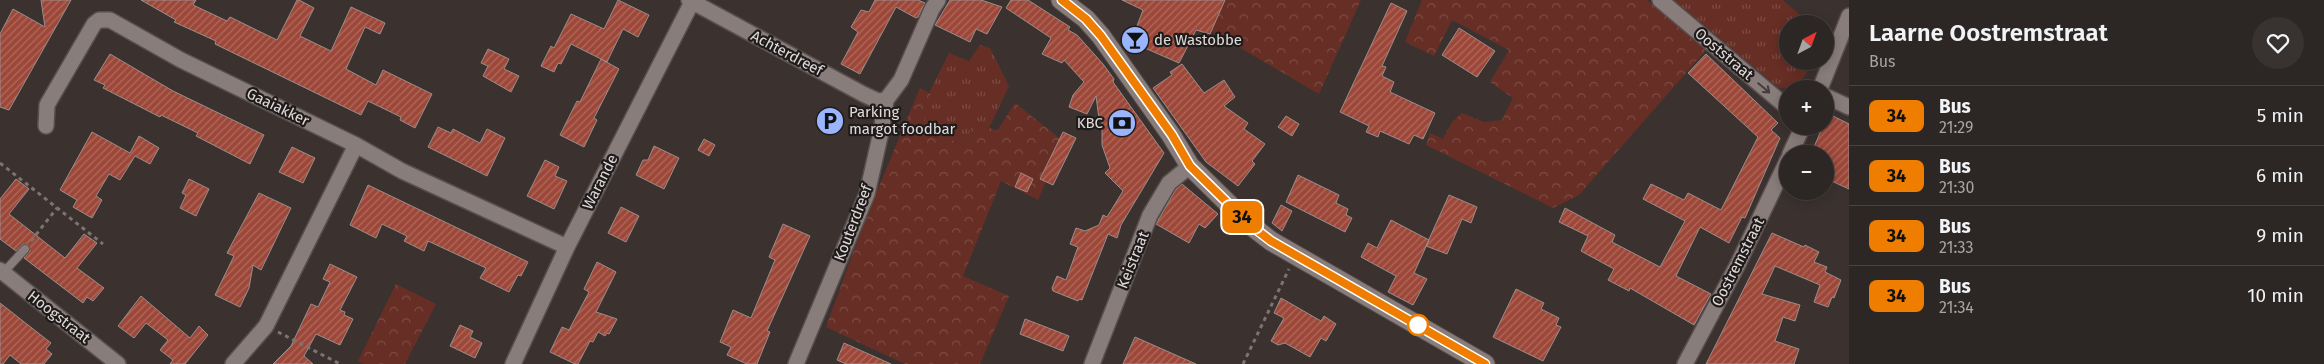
<!DOCTYPE html>
<html lang="en">
<head>
<meta charset="utf-8">
<style>
  :root { --surface:#2c2624; --page:#383231; --text:#f1f3f6; --muted:#a6a5a6; --line:#484341 }
  body { margin:0; font-family:"Fira Sans",sans-serif; background:var(--page); color:var(--text); height:100vh; display:flex; flex-direction:column; font-size:19px; white-space:nowrap }
  * { box-sizing:border-box; margin:0 }
  p { font-size:16px; color:var(--muted) }
  .icon { flex:none; width:28px; height:28px; fill:none; stroke:currentColor; stroke-width:2; stroke-linecap:round; stroke-linejoin:round }
  .map { position:relative; flex:1; overflow:hidden }
  .side { display:flex; flex-direction:column; background:var(--surface); width:475px }
  .side>* { flex:none }
  .badge { padding:0 10px; border-radius:8px; font-size:18px; line-height:32px }
  .needle { width:32px; rotate:41deg }
  .tools { position:absolute; left:1779px; top:15px; display:grid; gap:10px }
  .tools a { display:grid; place-items:center; width:55px; height:55px; border-radius:50%; background:var(--surface); box-shadow:0 2px 12px #0003,0 0 0 1px var(--line); font-size:25px }
  .map>.badge { position:absolute; translate:-50% -50%; box-shadow:0 0 0 2px #fff }
  .round { display:grid; place-items:center; flex:none; width:52px; height:52px; border-radius:26px; background:var(--page) }
  .summary { display:flex; align-items:center; justify-content:space-between; height:85px; padding:0 20px }
  h1 { font-size:24px; font-weight:600; line-height:38px }
  ul { padding:0; list-style:none }
  li { display:flex; align-items:center; gap:15px; height:60px; padding:0 20px; border-top:1px solid var(--line) }
  li div { flex:1 }
  li b { display:block; font-size:19px }
  li em { font-style:normal }
  li .badge { min-width:55px; font-weight:700; text-align:center }
  main { display:flex; flex:1; min-height:0 }
  .map>svg:first-child { display:block }
</style>
</head>
<body>
<main>
<div class="map">
<svg width="1849" height="364" viewBox="0 0 1849 364">
  <defs>
    <pattern id="grass-tufts" width="24" height="20" patternUnits="userSpaceOnUse" patternTransform="scale(1.25)"><rect width="24" height="20" fill="#672e25"/><path d="M3 7l-1-3M5 7V3M7 7l1-3M15 17l-1-3M17 17v-4M19 17l1-3" fill="none" stroke="#7c4c44"/></pattern>
    <pattern id="forest-crowns" width="20" height="18" patternUnits="userSpaceOnUse" patternTransform="scale(1.25)"><rect width="20" height="18" fill="#672e25"/><path d="M2 6a3 3 0 1 1 6 0M12 15a3 3 0 1 1 6 0" fill="none" stroke="#7c4c44"/></pattern>
    <pattern id="building-hatch" width="6" height="6" patternUnits="userSpaceOnUse" patternTransform="scale(1.25)"><rect width="6" height="6" fill="#9d4739"/><path d="M-1 1l2-2M0 6l6-6M5 7l2-2" fill="none" stroke="#af6a5e"/></pattern>
  </defs>
  <rect width="100%" height="100%" fill="#3b3230"/>
  <path fill="url(#grass-tufts)" d="M1674,0H1783L1810,24H1788V61H1813L1805,76L1793,87L1779,88Z
    M980,45L990,48L1009,86L989,128L974,121L964,146L921,126L934,96L929,93L949,53L969,61Z"/>
  <path fill="url(#forest-crowns)" d="M1203,0H1361L1319,94L1196,22Z
    M1422,0H1647L1706,50L1579,195L1553,208L1426,145L1430,133L1443,139L1452,122L1462,113L1484,122L1502,120L1513,98L1490,82L1509,50L1452,20L1434,56L1405,42Z
    M920,88L934,96L922,126L964,146L974,121L997,131L1015,103L1063,141L1038,200L1001,181L963,276L1009,296L980,364H905L826,327L865,220Z
    M396,284L436,304L405,364H364L358,361Z"/>
  <path fill="url(#building-hatch)" stroke="#998e8c" d="M41,0H71L9,110L0,107V34L13,9L45,27Z
    M141,0H196L193,5L227,21L230,17L277,40L297,0H299L314,8L300,36L331,51L351,7L385,23L380,34L365,27L346,69L376,85L383,70L432,94L415,128L400,120L401,117L368,101L361,115L215,44L216,41L174,22L176,20Z
    M618,0L649,15L638,37L623,29L607,62L571,44L561,64L558,63L554,72L541,66L551,46L554,48L571,14L604,29Z
    M875,0H918L925,3L918,17L916,18L896,7L860,74L841,64L858,32L851,27L861,10L869,12Z
    M950,0H981L1002,7L987,34L976,29L970,42L935,25Z
    M1011,0H1028L1070,27L1068,30L1077,35L1103,64L1114,79L1113,82L1164,153L1121,225L1117,238L1108,234L1082,300L1079,299L1078,301L1053,291L1052,288L1057,276L1066,280L1078,247L1070,244L1076,228L1085,231L1099,225L1103,215L1107,217L1123,191L1105,173L1110,168L1102,145V121L1099,119L1096,96L1087,114L1069,107L1073,95L1084,82L1064,60L1062,63L1042,54L1051,38L1006,8Z
    M1122,0H1225L1210,34L1196,30L1179,63L1131,42L1143,10Z
    M1391,3L1407,11L1382,66L1386,67L1382,76L1394,82L1390,92L1435,113L1423,139L1414,135L1409,144L1380,131L1378,137L1366,132L1369,126L1340,112Z
    M1459,28L1495,51L1477,77L1442,55Z
    M488,49L509,59L504,69L519,76L511,92L483,76L488,66L481,63Z
    M110,54L173,91L264,135L250,164L196,136L198,133L161,115L160,117L103,88L105,85L94,80Z
    M1706,54L1778,123L1771,130L1780,138L1745,218L1742,217L1729,243L1700,227L1676,276L1711,294L1694,325L1630,288L1629,291L1608,280L1614,269L1581,251L1588,236L1559,222L1565,208L1615,235L1612,242L1660,267L1685,221L1643,199L1651,184L1684,200L1688,193L1721,210L1758,137L1688,73Z
    M601,59L619,69L594,118L597,120L584,147L560,135L577,101L580,102Z
    M1182,64L1204,93L1224,80L1235,97L1224,106L1248,123L1244,129L1265,144L1252,161L1255,164L1238,186L1206,162L1153,88L1172,75L1170,72Z
    M1286,116L1299,124L1292,136L1278,127Z
    M1833,116L1849,124V189L1825,178V154H1811L1823,126H1825L1826,119Z
    M438,127L451,133L453,129L480,143L487,129L505,138L487,176L428,147Z
    M92,132L130,153L139,136L159,148L150,164L135,156L120,180L109,174L96,196L102,200L92,218L73,207L77,200L60,190Z
    M1063,132L1076,138L1053,185L1040,179Z
    M704,139L715,145L709,156L698,150Z
    M654,146L679,158L664,189L636,175L643,160H648Z
    M292,147L315,158L303,183L279,172Z
    M545,160L559,167L555,176L567,181L554,209L527,196Z
    M1021,173L1033,179L1027,192L1015,187Z
    M1298,175L1339,195L1336,203L1348,209L1346,215L1352,218L1345,232L1286,202Z
    M16,179L29,189L9,214L65,258L84,234L97,243L77,268L104,288L93,301L87,297L83,303L24,258L30,251L28,245L23,244L16,251L0,239V199Z
    M189,179L209,189L196,216L180,208L186,195L182,193Z
    M1182,184L1218,214L1205,228L1199,224L1189,243L1156,224L1176,189Z
    M368,185L528,262L521,276L518,275L509,292L480,278L486,268L428,241L424,251L404,241L407,236L382,224L376,238L350,225Z
    M259,193L291,208L261,270L253,265L249,288L240,307L215,295L234,256L227,253Z
    M1449,195L1477,207L1471,223L1462,219L1447,254L1426,246Z
    M1281,205L1292,211L1282,231L1272,223Z
    M621,207L639,216L626,242L608,233Z
    M1391,220L1429,240L1414,273L1427,279L1413,305L1388,292L1396,276L1361,257L1368,243L1377,248Z
    M783,224L810,236L767,331L770,332L757,364H747L727,355L731,347L720,342L733,310L751,318L775,260L769,257Z
    M1772,233L1804,247L1805,245L1819,252L1814,262L1827,267L1825,272L1841,280L1834,298L1832,297L1828,307L1814,302L1820,285L1775,266L1762,294L1800,305L1795,321L1783,317L1775,341L1799,349L1794,364H1706Z
    M597,262L616,272L596,312L617,319L609,334L607,333L605,336L598,332L593,342L590,341L578,364H575L550,352L562,327L569,330L589,292L584,289Z
    M330,264L357,277L340,310L345,312L344,315L353,319L340,345L316,334L304,356L313,364H273L291,346L311,304L318,307L330,282L323,279Z
    M1516,289L1544,303L1541,309L1559,318L1556,325L1561,327L1543,361L1493,337Z
    M141,296L190,338L199,326L208,335L185,364H170L173,360L160,350L168,340L146,323L134,338L118,326Z
    M1281,298L1321,321L1324,316L1336,324L1326,341L1321,338L1310,357L1285,343L1278,345L1271,341L1284,318L1274,313Z
    M0,303L51,343L46,349L52,354L44,364H21L10,355L3,364H0Z
    M1025,319L1069,336L1063,351L1020,334Z
    M460,325L473,331L470,337L482,343L475,358L450,346Z
    M1135,337L1196,364H1123Z
    M844,343L891,364H846L837,360Z"/>
  <g fill="none" stroke-linecap="round" stroke-linejoin="round">
    <defs>
      <path id="service" d="M3,273L25,249"/>
      <path id="minor" d="M689,0L863,94L878,101L886,100
        M1660,0L1788,108
        M1820,89L1849,16
        M1825,96L1849,107
        M46,126L47,105L94,24L99,20H110L181,60L356,145L402,171L567,247
        M1790,154L1803,126
        M0,270L118,364
        M233,364L266,326L356,145
        M513,364L567,247L692,2
        M796,364L867,194L881,132L886,100L901,80L932,9L938,0
        M1092,364L1150,215L1169,183L1190,166
        M1685,364L1738,264L1788,159"/>
      <path id="tertiary" d="M1061,0L1086,19L1101,36L1171,135L1190,166L1249,224L1271,241L1485,364"/>
    </defs>
    <use href="#service" stroke="#574f4e" stroke-width="10"/>
    <use href="#minor" stroke="#574f4e" stroke-width="18"/>
    <use href="#tertiary" stroke="#574f4e" stroke-width="21"/>
    <path stroke="#7c7473" stroke-width="3" stroke-dasharray="4 4" stroke-linecap="butt" d="M0,163L103,244
      M31,241L57,208
      M278,332L340,364
      M1243,364L1289,269"/>
    <use href="#service" stroke="#887d7b" stroke-width="8"/>
    <use href="#minor" stroke="#887d7b" stroke-width="15"/>
    <use href="#tertiary" stroke="#887d7b" stroke-width="19"/>
  </g>
  <defs><path id="oneway-shaft" d="M-6 0H5M1.5-3L5.5 0L1.5 3" fill="none" stroke-width="1.6" stroke-linecap="round" stroke-linejoin="round" transform="scale(1.25)"/></defs>
  <use stroke="#443d3c" href="#oneway-shaft" transform="translate(1764 88) rotate(40)"/>
  <g fill="none" stroke-linecap="round" stroke-linejoin="round">
    <defs>
      <path id="line" d="M1062,0L1086,19L1101,36L1172,135L1190,166L1249,224L1271,241L1485,364"/>
    </defs>
    <use href="#line" stroke="#fff" stroke-width="11"/>
    <use href="#line" stroke="#ef7d00" stroke-width="8"/>
  </g>
  <defs>
    <symbol id="bar-disc" viewBox="-11 -11 22 22"><circle r="9.5" fill="#9ab5fd" stroke="#1f1b1a"/><path d="M-6-5H6L.8 .8V4.5H3.5V6h-7V4.5H-.8V.8Z" fill="#111"/></symbol>
    <symbol id="parking-disc" viewBox="-11 -11 22 22"><circle r="9.5" fill="#9ab5fd" stroke="#1f1b1a"/><path d="M-3.5-5.5H1a3.5 3.5 0 0 1 0 7H-1V5.5H-3.5ZM-1-3.4V-.6H.8a1.4 1.4 0 0 0 0-2.8Z" fill="#111"/></symbol>
    <symbol id="bank-disc" viewBox="-11 -11 22 22"><circle r="9.5" fill="#9ab5fd" stroke="#1f1b1a"/><path d="M-6-4H6V4H-6ZM0-2.3a2.3 2.3 0 1 0 0 4.6a2.3 2.3 0 1 0 0-4.6Z" fill="#111"/></symbol>
  </defs>
  <g fill-rule="evenodd">
    <use href="#bar-disc" x="1119" y="24" width="32" height="32"/>
    <use href="#parking-disc" x="814" y="105" width="32" height="32"/>
    <use href="#bank-disc" x="1106" y="107" width="32" height="32"/>
  </g>
  <circle fill="#fff" stroke="#ef7d00" stroke-width="2.5" cx="1418" cy="325" r="10"/>
  <g text-anchor="middle" dominant-baseline="central" stroke-width="4.5" stroke-linejoin="round" paint-order="stroke">
    <g font-size="15" fill="#e0dad9" stroke="#1f1b1a" text-anchor="start">
      <text x="1154" y="40">de Wastobbe</text>
      <text x="849" y="112">Parking<tspan x="849" dy="17">margot foodbar</tspan></text>
      <text x="1103" y="123" text-anchor="end">KBC</text>
    </g>
    <g font-size="15" fill="#e0dad9" stroke="#1f1b1a">
      <text transform="translate(787 53) rotate(28)">Achterdreef</text>
      <text transform="translate(1724 54) rotate(40)">Ooststraat</text>
      <text transform="translate(278 107) rotate(26)">Gaaiakker</text>
      <text transform="translate(600 182) rotate(-63)">Warande</text>
      <text transform="translate(853 223) rotate(-69)">Kouterdreef</text>
      <text transform="translate(1133 260) rotate(-68)">Keistraat</text>
      <text transform="translate(1738 262) rotate(-63)">Oostremstraat</text>
      <text transform="translate(59 317) rotate(38)">Hoogstraat</text>
    </g>
  </g>
</svg>
<div class="tools">
<a><svg class="needle" viewBox="-14 -14 28 28"><path d="M0-13l5 13h-10z" fill="#e53935"/><path d="M0 13l5-13h-10z" fill="#a6a5a6"/></svg></a>
<a>+</a>
<a>−</a>
</div>
<b class="badge" style="left:1242px;top:217px;background:#ef7d00;color:#111">34</b>
</div>
<section class="side">
<div class="summary"><div><h1>Laarne Oostremstraat</h1><p>Bus</p></div><a class="round"><svg class="icon" aria-label="heart" viewBox="0 0 24 24"><path d="M12 20l-8-8c-3-5 5-10 8-4 3-6 11-1 8 4z"/></svg></a></div>
<ul>
<li><span class="badge" style="background:#ef7d00;color:#111">34</span><div><b>Bus</b><p>21:29</p></div><em>5 min</em></li>
<li><span class="badge" style="background:#ef7d00;color:#111">34</span><div><b>Bus</b><p>21:30</p></div><em>6 min</em></li>
<li><span class="badge" style="background:#ef7d00;color:#111">34</span><div><b>Bus</b><p>21:33</p></div><em>9 min</em></li>
<li><span class="badge" style="background:#ef7d00;color:#111">34</span><div><b>Bus</b><p>21:34</p></div><em>10 min</em></li>
</ul>
</section>
</main>
</body>
</html>
